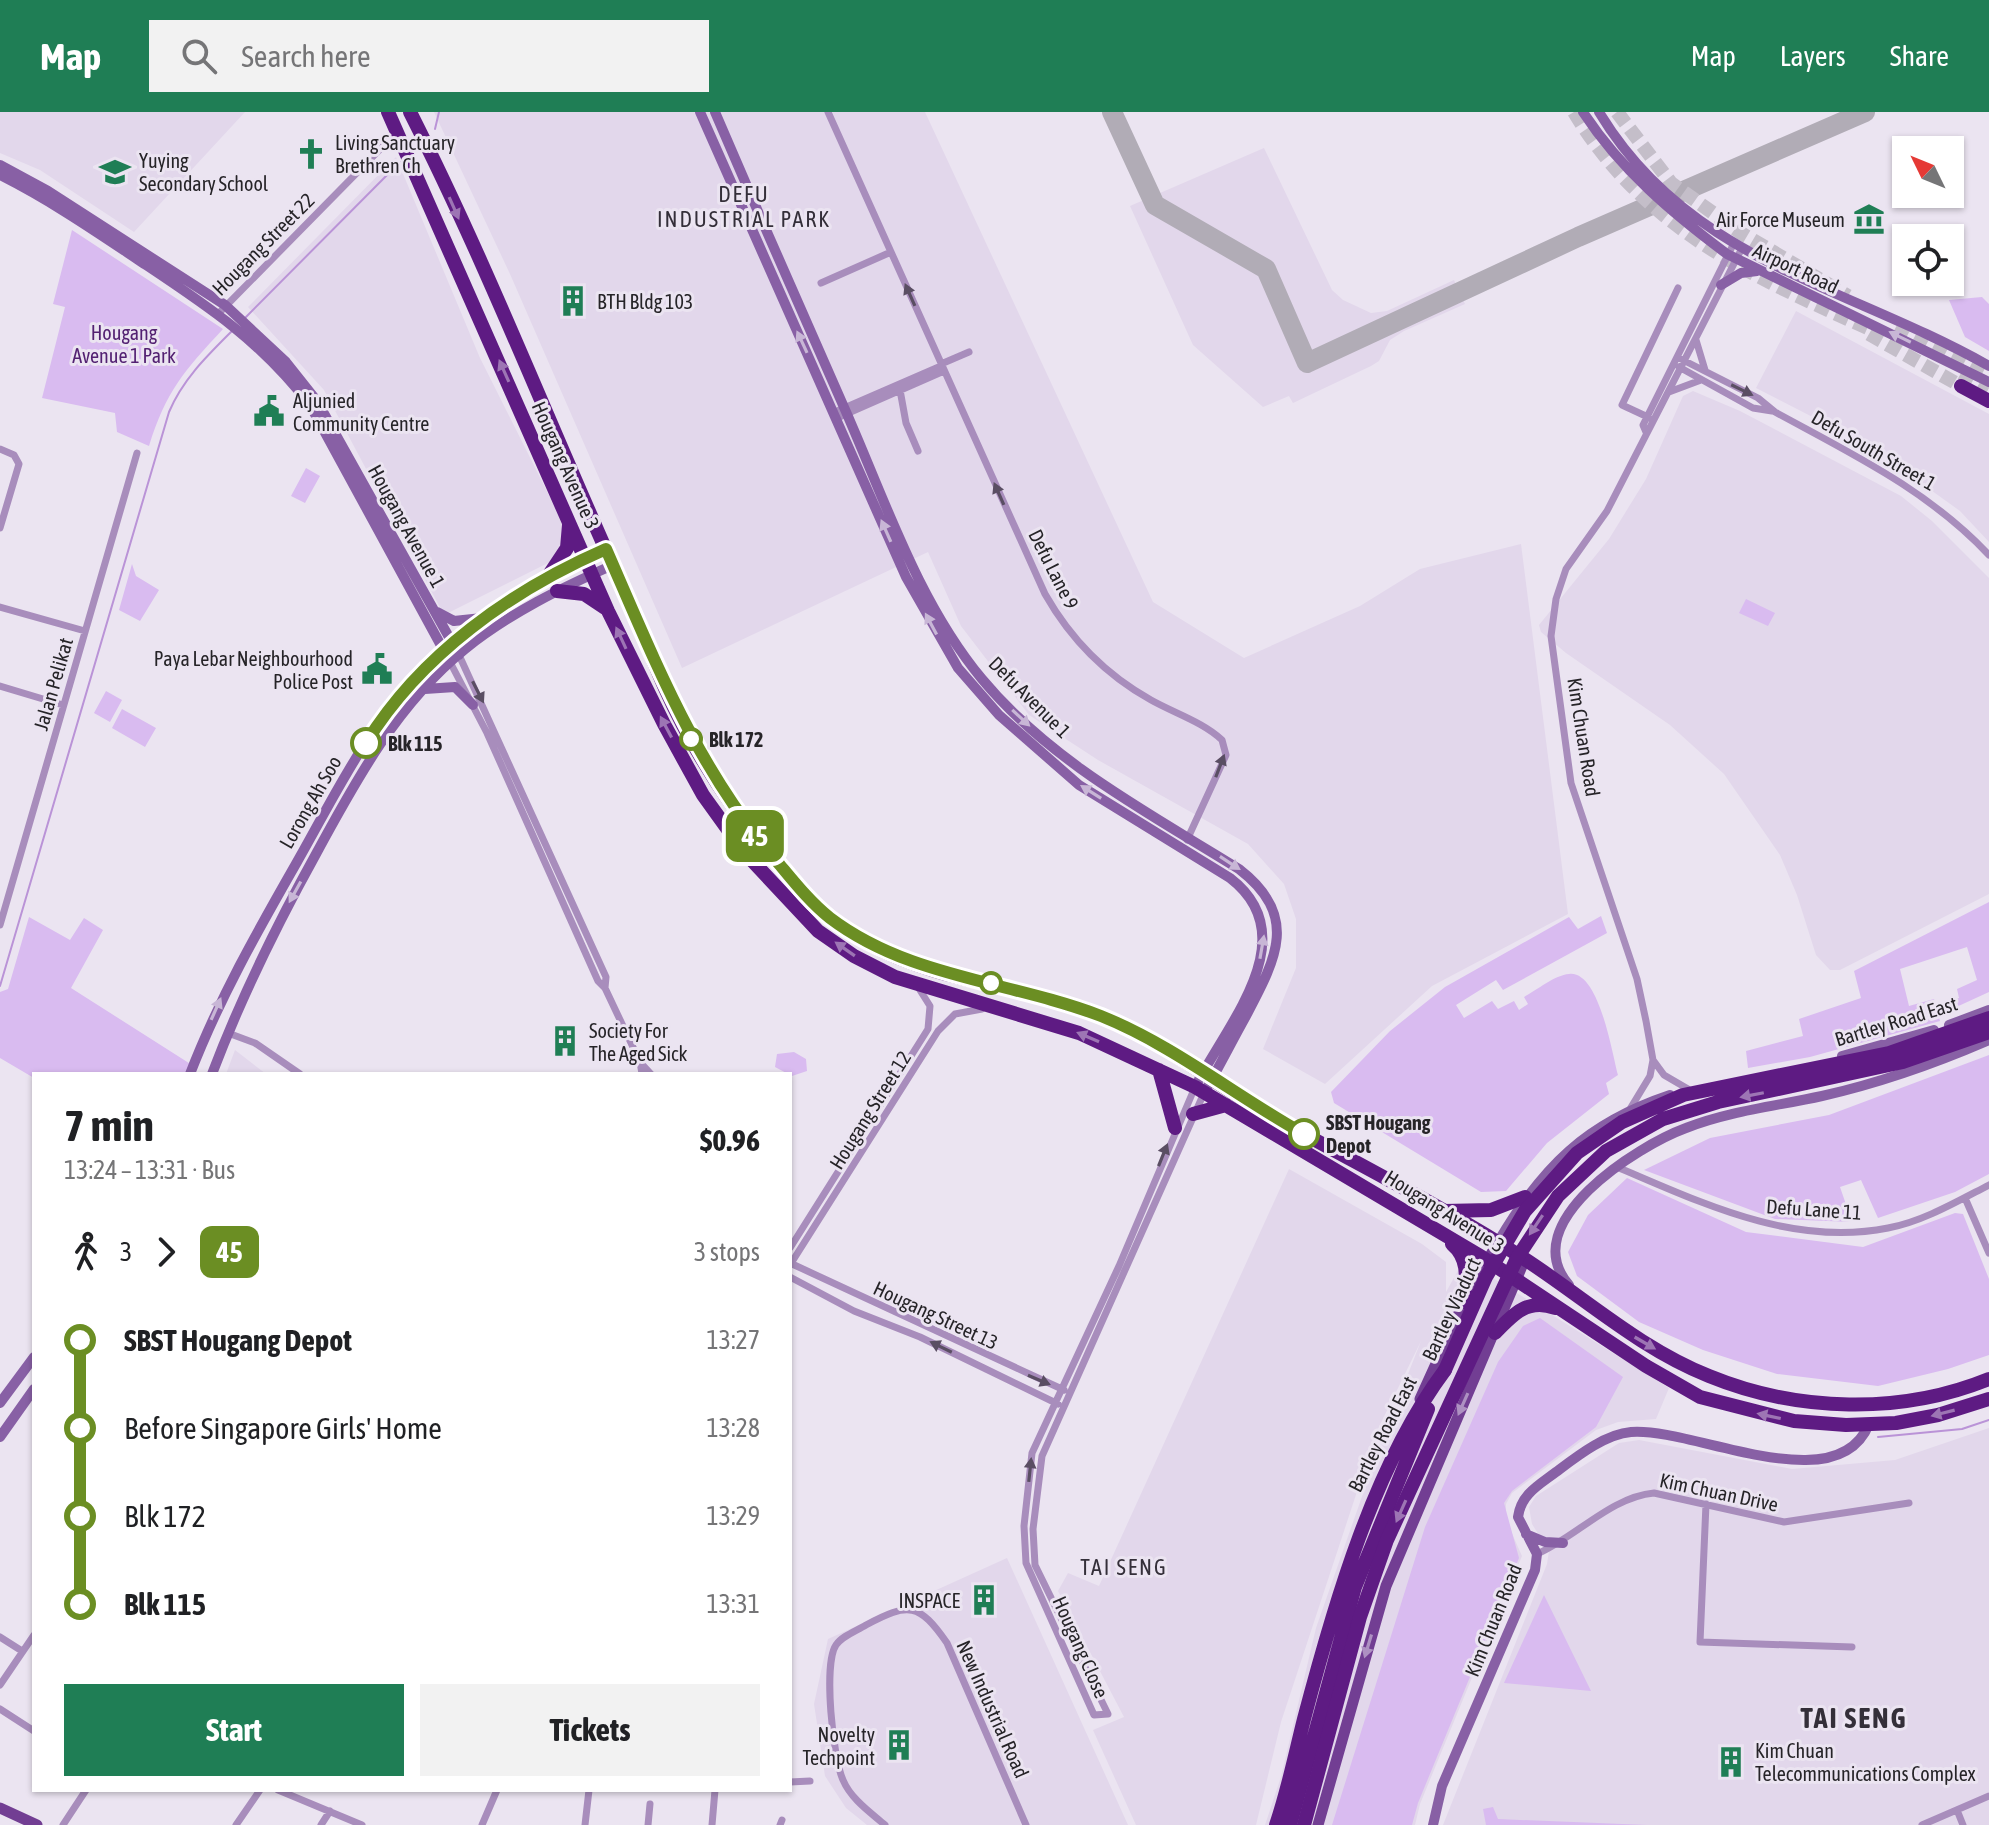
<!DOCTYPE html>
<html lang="en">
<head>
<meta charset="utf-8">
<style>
  :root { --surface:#fff; --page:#f2f2f2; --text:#202124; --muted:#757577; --accent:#1f7e55 }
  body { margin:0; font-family:"Asap Condensed",sans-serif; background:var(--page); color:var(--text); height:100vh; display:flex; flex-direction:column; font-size:30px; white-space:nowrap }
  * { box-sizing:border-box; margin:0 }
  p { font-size:26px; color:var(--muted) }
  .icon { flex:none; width:44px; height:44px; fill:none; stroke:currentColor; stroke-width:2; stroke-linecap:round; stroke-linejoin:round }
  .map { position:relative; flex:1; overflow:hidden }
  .side { position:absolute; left:32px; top:960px; width:760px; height:720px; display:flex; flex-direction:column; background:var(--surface); border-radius:0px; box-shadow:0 2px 6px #0004 }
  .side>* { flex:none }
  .badge { padding:0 16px; border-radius:12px; font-size:28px; line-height:52px }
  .needle { width:52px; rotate:313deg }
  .controls { position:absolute; left:1892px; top:24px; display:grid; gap:16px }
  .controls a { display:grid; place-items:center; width:72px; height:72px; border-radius:0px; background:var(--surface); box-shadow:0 2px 6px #0004; font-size:40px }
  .map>.badge { position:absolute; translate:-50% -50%; box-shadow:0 0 0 4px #fff }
  .legs { display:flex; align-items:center; gap:12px; height:88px; padding:0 32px; font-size:26px }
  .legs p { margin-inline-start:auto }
  .headline { display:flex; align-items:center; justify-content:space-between; height:136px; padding:0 32px }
  h1 { font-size:44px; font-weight:700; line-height:60px }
  .cta { display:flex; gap:16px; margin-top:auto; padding:16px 32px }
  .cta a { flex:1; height:92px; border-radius:0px; background:var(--accent); color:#fff; font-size:32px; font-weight:700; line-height:92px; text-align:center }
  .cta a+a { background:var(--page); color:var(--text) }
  ul { padding:0 32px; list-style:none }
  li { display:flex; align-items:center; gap:28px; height:88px; font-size:30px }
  li i { display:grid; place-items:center; width:12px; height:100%; margin:0 10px; background:currentColor }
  li i::after { content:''; width:20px; height:20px; margin:-10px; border:6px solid; border-radius:50%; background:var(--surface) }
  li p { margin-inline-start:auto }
  li:first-child i { background:linear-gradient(#0000 50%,currentColor 0) }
  li:last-child i { background:linear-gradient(currentColor 50%,#0000 0) }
  header { display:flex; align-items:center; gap:48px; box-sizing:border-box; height:112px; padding:0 40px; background:var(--accent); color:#fff }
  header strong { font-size:38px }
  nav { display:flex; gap:44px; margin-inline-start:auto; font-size:28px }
  .search { width:560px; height:72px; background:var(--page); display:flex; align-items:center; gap:20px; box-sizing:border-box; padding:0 28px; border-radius:0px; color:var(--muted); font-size:30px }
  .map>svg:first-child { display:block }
</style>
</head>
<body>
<header>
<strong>Map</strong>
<div class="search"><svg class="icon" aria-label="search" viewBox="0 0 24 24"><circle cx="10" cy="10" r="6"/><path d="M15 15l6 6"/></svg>Search here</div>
<nav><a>Map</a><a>Layers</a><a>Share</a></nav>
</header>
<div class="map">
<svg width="1989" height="1713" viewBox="0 0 1989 1713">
  <rect width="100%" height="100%" fill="#ebe4f1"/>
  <path fill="#e2d7eb" d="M0,0H245L134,120L40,58L0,41Z
    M434,0H925L1153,490L1244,546L1360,494L1420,457L1521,432L1568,802L1432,874L1325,972L1263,937L1296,856V807L1284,772L1248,732L1098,648L1029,603L961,514L928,440L682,556L510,162Z
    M1264,36L1332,178L1343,188L1371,201L1387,199L1454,168L1465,192L1404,219L1390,228L1379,249L1371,254L1293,291L1289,284L1263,295L1193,233L1130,94Z
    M396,45L480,246L576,437L444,503L324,278L248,195Z
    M1796,199L1989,302V430L1960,399L1871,335L1756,276Z
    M1693,279L1740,299L1901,384L1932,409L1989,466V782L1840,858H1830L1816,843L1797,783L1780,743L1724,662L1670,613L1566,541L1541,520L1539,513L1609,427L1646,367L1683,284Z
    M235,938L266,962H226Z
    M1289,1057L1422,1132L1446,1150V1180L1464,1148L1669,1276L1656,1307L1618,1310L1596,1318L1512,1381L1506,1392V1408L1522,1444L1420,1692L1415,1713H1265L1281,1665L1316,1516L1380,1333L1421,1229L1377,1319L1281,1610L1256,1713H1136L1093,1618L1124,1605L1058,1479L1068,1461L1099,1474Z
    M1989,1316V1713H1443L1547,1452L1549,1439L1532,1412L1529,1395L1536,1384L1619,1331L1639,1328L1792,1357L1895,1348Z
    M1007,1446L1128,1713H867L846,1696L825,1664L814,1592L828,1527Z"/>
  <path fill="#d9bbf0" d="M72,118L223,217C184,259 166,279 149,334L117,320L115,301L42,286L65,195L53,192Z
    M1982,185L1989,192V239L1965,225L1949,188Z
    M306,356L320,364L305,391L291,384Z
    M132,452L136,464L159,478L140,509L119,498Z
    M1746,487L1775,501L1768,514L1739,501Z
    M106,579L122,588L110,610L94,601Z
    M122,597L156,616L145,635L112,616Z
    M1989,790V880L1952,897L1950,889L1959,886L1957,877L1977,868L1967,835L1900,857L1909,894L1934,887L1940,909L1810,945L1748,956L1746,939L1803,924L1799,907L1861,886L1854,859Z
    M1601,804L1607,821L1503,878L1496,868L1456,893L1464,906L1492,889L1498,897L1514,889L1519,898L1528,892L1524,885C1537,878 1555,863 1569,862C1599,858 1612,941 1618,963L1606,971L1609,982L1547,1031L1506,1079L1481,1080L1334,991L1331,980L1390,919L1445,875L1569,805L1578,817Z
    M29,805L70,828L84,806L103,818L71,876L192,953L189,962H34V966L0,946V880L8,877Z
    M794,940L806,947L807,959L792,964L775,955L777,942Z
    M1989,943V1062L1955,1080L1878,1106L1861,1068L1840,1075L1852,1110L1775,1107L1644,1058L1710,1026L1829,1003Z
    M1627,1066L1746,1120L1863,1135L1955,1101L1963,1102L1989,1167V1243L1948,1257L1878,1274L1777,1262L1703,1238L1639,1210L1577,1164L1568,1140L1588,1103Z
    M1540,1206L1623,1265L1596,1315L1512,1379L1504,1391L1519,1446L1418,1691L1412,1713H1332L1425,1415L1498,1250L1523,1214Z
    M1544,1483L1591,1579L1504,1571Z
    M1493,1695L1498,1707L1647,1713H1486L1483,1697Z"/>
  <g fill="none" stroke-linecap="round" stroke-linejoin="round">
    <path stroke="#ba93d7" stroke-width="2" d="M435,17L439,0
      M245,206L400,50
      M0,874L169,300C183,267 207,244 232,219
      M1878,1325L1962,1317L1989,1308"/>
    <path stroke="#b1acb6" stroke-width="20" d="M1112,0L1155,93L1266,157L1307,251L1578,125L1865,0"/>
    <path stroke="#c4bec9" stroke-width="14" stroke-dasharray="14 7" stroke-linecap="butt" d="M1574,0C1647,121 1759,167 1881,222
      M1617,0L1671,71L1741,121L1848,184
      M1897,213L1989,261
      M1869,222L1961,274
      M1961,261L1989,276"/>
    <path stroke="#a88dbc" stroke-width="7" d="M828,0L1045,482C1070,526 1106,563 1151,588C1174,601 1203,610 1222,628L1226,643L1187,728
      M821,171L891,140
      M219,201L397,20
      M1696,228L1705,258
      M1677,245L1758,286L1775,300C1852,342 1928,378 1989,443
      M941,252L969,240
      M1679,255L1753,296L1772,299
      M900,278L906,311L918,339
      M1669,280L1701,268
      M835,300L941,254
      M837,306L944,259
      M1650,306L1622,293L1678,176
      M1646,320L1643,313L1733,133
      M0,337L14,343L19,352L0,416
      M0,495L85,519
      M459,543L606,865L605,876
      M450,550L487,621L598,869L605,876L640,950L642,962
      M0,574L63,593
      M0,813L137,341
      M228,921L255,931L300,962
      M1653,948L1664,963L1688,977
      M640,950L651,962
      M1195,975L1119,1154L1032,1341L1024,1414L1026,1451L1094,1603L1108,1602L1035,1453L1033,1417L1042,1344L1204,981
      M1630,997L1650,964L1653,948L1646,909L1637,867L1571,671L1551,524L1556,487L1566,457L1607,399L1741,138
      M1617,1055C1702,1091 1792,1135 1888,1116C1922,1110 1958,1089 1989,1073
      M1965,1086L1989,1141
      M790,1136L928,917L930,894L918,875
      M790,1151L1064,1278
      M790,1153L938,919L955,902L982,897
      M790,1165L854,1199L920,1225L1058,1292
      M1706,1392L1700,1530L1852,1535
      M1537,1442C1576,1425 1611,1385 1654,1381L1784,1410L1909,1391
      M0,1525L22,1539
      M0,1573L34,1523
      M0,1597L34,1619
      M790,1670L810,1669
      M278,1678L362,1713
      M1957,1698L1963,1713
      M63,1713L86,1678
      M236,1713L260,1678
      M321,1713L330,1699
      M482,1713L497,1678
      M585,1713L589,1678
      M648,1713L650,1692
      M712,1713L715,1678
      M780,1713L782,1708
      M885,1713C870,1700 851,1687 843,1668C833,1647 823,1552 836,1533C842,1524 856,1519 866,1513C909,1490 919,1491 947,1531L1026,1713
      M1922,1713L1989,1684"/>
    <path stroke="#8860a5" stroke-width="10" d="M700,0L906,465L958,556L999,603L1079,673L1230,766C1307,825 1227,912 1195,975
      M715,0C757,98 800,196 843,293C884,385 917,489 982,567C1051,650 1149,701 1239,757C1300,804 1276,847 1246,904C1232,929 1219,955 1204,981
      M1583,0C1621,58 1672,101 1727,142L1989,270
      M1599,0C1689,150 1848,174 1989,254
      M0,53L48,79L225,193L286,250L317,289L459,543
      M0,63C48,87 92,117 137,147C206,193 258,226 310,293L450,550
      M1721,173L1741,161L1757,159
      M437,500L454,509L482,506
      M425,577L455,575L473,593
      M1949,913L1989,898
      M1842,944L1934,918
      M190,962C219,887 257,820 297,750C321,708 343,664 370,624C428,539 513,477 606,437
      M212,962C242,883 275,816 316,742C356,668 398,591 465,537C510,501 561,476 613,453
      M1498,1130C1542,1055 1586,1011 1670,983
      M1569,1173C1515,1111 1637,1034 1686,1016C1729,999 1777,994 1822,984C1879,971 1936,951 1989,928
      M0,1291L34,1245
      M0,1325L34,1277
      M1526,1422L1545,1430L1563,1431
      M1433,1713L1442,1674L1535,1458L1537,1442L1518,1405C1521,1382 1539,1373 1556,1360C1576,1345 1605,1322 1631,1320C1693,1315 1837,1391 1869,1312"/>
    <path stroke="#723e93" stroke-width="11" d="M1420,1287L1464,1190L1498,1130
      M0,1696L37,1713
      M1318,1713L1386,1474L1525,1147"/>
    <path stroke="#5e1b83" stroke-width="14" d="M388,0L608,499L664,612L703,683L744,740L818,819L854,844L895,865L1079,921L1195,975L1482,1145L1646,1254L1700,1285L1794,1309L1846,1313L1896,1311L1938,1303L1989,1287
      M410,0C488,154 551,317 622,474C638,508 650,543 665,576C692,636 729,694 771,744C800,778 830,810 869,832C943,873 1034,874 1111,908C1165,932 1212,970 1263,999C1349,1048 1439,1092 1523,1146C1585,1186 1639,1236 1709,1264C1797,1300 1901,1303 1989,1267
      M1961,274L1989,289
      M547,466L567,436L569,413
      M557,479L584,482L605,496
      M1159,958L1175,1016
      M1193,1002L1226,993
      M1444,1099L1491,1098L1525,1085
      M1452,1132C1470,1147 1466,1168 1464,1190
      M1495,1221C1513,1202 1528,1186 1555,1196
      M1276,1713C1288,1678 1295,1643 1304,1607C1334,1493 1374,1353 1445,1258
      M1290,1713L1355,1475L1428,1297"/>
    <path stroke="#5e1b83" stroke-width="14" d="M1445,1258L1486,1165L1525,1099L1577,1041L1622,1010L1683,983L1889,941L1989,906
      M1304,1713L1360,1505L1387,1428L1517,1146L1558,1084L1606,1039L1663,1007L1718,990L1903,950L1989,920"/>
  </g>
  <defs><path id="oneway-solid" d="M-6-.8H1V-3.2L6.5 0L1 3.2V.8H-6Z" transform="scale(2)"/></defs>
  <g fill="#9d75b4">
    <use href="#oneway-solid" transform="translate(454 96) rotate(66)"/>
    <use href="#oneway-solid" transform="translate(504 259) rotate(-114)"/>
    <use href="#oneway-solid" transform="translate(621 526) rotate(-115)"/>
    <use href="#oneway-solid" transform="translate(666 615) rotate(-118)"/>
    <use href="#oneway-solid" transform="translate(845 837) rotate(-145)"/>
    <use href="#oneway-solid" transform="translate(1088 925) rotate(-157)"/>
    <use href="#oneway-solid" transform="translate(1752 983) rotate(169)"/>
    <use href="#oneway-solid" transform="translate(1536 1113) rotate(124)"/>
    <use href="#oneway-solid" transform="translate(1645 1231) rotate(30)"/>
    <use href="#oneway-solid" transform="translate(1943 1301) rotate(166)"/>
    <use href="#oneway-solid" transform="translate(1769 1304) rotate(-168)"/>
    <use href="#oneway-solid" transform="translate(1401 1399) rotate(114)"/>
  </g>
  <g fill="#5a4e63">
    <use href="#oneway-solid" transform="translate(910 183) rotate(-114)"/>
    <use href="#oneway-solid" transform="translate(1742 278) rotate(26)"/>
    <use href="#oneway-solid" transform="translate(999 382) rotate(-114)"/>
    <use href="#oneway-solid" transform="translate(478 580) rotate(63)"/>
    <use href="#oneway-solid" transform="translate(1220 654) rotate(-69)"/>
    <use href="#oneway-solid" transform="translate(1163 1043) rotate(-68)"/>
    <use href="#oneway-solid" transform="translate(941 1235) rotate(-154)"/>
    <use href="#oneway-solid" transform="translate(1039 1268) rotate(23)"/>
    <use href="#oneway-solid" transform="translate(1030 1358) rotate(-84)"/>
  </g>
  <g fill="#c8b6d6">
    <use href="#oneway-solid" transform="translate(1900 225) rotate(-154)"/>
    <use href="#oneway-solid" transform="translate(802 230) rotate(-115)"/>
    <use href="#oneway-solid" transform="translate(886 419) rotate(-114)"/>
    <use href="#oneway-solid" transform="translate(931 512) rotate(-118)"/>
    <use href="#oneway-solid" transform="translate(1021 606) rotate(43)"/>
    <use href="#oneway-solid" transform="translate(1091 680) rotate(-148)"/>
    <use href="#oneway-solid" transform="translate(1230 751) rotate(33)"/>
    <use href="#oneway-solid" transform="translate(295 780) rotate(119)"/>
    <use href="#oneway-solid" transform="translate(1262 835) rotate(-80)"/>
    <use href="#oneway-solid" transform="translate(216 897) rotate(-66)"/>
  </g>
  <g fill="#ae91c2">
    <use href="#oneway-solid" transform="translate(1463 1292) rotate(114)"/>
    <use href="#oneway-solid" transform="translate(1368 1534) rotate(107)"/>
  </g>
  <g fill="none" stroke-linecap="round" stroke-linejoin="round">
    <defs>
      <path id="line-1" d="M366,631C421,542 512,478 606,437C655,549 698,660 780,753C795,771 811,791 830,806C909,866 1010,869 1101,904C1173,933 1236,984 1304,1022"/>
    </defs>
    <use href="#line-1" stroke="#fff" stroke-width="18"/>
    <use href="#line-1" stroke="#6b8e23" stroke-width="12"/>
  </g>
  <defs>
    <symbol id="church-bare" viewBox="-9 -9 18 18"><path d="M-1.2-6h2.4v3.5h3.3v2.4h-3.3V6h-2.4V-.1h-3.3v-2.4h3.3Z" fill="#1f7e55" stroke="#ebe4f1" stroke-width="2.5" paint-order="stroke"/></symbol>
    <symbol id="school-bare" viewBox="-9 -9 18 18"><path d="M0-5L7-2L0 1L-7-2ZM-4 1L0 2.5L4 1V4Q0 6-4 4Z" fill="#1f7e55" stroke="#ebe4f1" stroke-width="2.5" paint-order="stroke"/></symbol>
    <symbol id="museum-bare" viewBox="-9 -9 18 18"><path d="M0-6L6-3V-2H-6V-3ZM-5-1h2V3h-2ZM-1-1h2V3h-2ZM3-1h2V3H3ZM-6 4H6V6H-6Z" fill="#1f7e55" stroke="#ebe4f1" stroke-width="2.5" paint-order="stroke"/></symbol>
    <symbol id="building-bare" viewBox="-9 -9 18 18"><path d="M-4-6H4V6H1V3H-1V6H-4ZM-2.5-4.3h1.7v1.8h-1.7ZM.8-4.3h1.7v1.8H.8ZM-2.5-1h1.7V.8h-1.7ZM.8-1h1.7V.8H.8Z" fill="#1f7e55" stroke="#ebe4f1" stroke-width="2.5" paint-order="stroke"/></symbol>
    <symbol id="civic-bare" viewBox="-9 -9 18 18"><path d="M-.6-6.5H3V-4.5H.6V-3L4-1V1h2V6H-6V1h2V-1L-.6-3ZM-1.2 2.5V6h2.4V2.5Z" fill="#1f7e55" stroke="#ebe4f1" stroke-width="2.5" paint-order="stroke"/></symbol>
  </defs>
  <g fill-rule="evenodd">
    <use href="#church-bare" x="289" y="20" width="44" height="44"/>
    <use href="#school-bare" x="93" y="38" width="44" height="44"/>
    <use href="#museum-bare" x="1847" y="85" width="44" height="44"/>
    <use href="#building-bare" x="551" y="167" width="44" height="44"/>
    <use href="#civic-bare" x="247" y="277" width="44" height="44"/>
    <use href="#civic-bare" x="355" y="535" width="44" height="44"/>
    <use href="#building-bare" x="543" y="907" width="44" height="44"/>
    <use href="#building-bare" x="962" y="1466" width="44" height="44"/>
    <use href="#building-bare" x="877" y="1611" width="44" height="44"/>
    <use href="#building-bare" x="1709" y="1628" width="44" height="44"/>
  </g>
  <g fill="#fff" stroke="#6b8e23" stroke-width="4">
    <circle cx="691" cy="627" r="10"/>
    <circle cx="366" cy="631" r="14"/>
    <circle cx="991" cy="871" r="10"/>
    <circle cx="1304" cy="1022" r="14"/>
  </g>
  <g text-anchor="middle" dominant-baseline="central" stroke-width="6" stroke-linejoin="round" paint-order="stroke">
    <g font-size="20" fill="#262428" stroke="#ebe4f1" text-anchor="start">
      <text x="335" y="30">Living Sanctuary<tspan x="335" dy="23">Brethren Ch</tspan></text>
      <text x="139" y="48">Yuying<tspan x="139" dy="23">Secondary School</tspan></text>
      <text x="1845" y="107" text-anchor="end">Air Force Museum</text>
      <text x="597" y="189">BTH Bldg 103</text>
      <text x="293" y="288">Aljunied<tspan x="293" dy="23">Community Centre</tspan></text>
      <text x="353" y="546" text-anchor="end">Paya Lebar Neighbourhood<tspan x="353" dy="23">Police Post</tspan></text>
      <text x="589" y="918">Society For<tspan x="589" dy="23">The Aged Sick</tspan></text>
      <text x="960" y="1488" text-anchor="end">INSPACE</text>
      <text x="875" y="1622" text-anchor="end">Novelty<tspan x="875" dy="23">Techpoint</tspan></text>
      <text x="1755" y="1638">Kim Chuan<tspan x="1755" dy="23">Telecommunications Complex</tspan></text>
    </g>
    <g font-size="20" fill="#262428" stroke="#ebe4f1">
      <text transform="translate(263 132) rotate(-45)">Hougang Street 22</text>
      <text transform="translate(1796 156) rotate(25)">Airport Road</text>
      <text transform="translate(1874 338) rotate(30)">Defu South Street 1</text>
      <text transform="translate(566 353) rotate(66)">Hougang Avenue 3</text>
      <text transform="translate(407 414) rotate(61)">Hougang Avenue 1</text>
      <text transform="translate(1054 457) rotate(63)">Defu Lane 9</text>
      <text transform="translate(53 572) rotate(-74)">Jalan Pelikat</text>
      <text transform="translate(1030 585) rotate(45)">Defu Avenue 1</text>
      <text transform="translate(1584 625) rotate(81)">Kim Chuan Road</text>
      <text transform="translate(310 690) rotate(-60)">Lorong Ah Soo</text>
      <text transform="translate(1896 909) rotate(-17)">Bartley Road East</text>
      <text transform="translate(870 998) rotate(-58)">Hougang Street 12</text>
      <text transform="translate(1814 1097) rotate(4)">Defu Lane 11</text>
      <text transform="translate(1445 1099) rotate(32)">Hougang Avenue 3</text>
      <text transform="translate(1451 1197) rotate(-65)">Bartley Viaduct</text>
      <text transform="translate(936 1203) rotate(25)">Hougang Street 13</text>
      <text transform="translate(1382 1322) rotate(-63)">Bartley Road East</text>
      <text transform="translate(1719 1380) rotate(12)">Kim Chuan Drive</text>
      <text transform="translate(1493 1508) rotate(-68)">Kim Chuan Road</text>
      <text transform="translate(1081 1535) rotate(66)">Hougang Close</text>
      <text transform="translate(993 1597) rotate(66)">New Industrial Road</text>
    </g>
    <g font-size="20" fill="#532172" stroke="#ebe4f1">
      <text x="124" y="220">Hougang<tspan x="124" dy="23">Avenue 1 Park</tspan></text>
    </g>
    <g font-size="20" font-weight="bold" fill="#262428" stroke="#ebe4f1" text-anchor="start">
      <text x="709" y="627">Blk 172</text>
      <text x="388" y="631">Blk 115</text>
      <text x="1326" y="1010">SBST Hougang<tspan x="1326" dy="23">Depot</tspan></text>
    </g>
    <g font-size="22" letter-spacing="2" fill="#342f39" stroke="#ebe4f1">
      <text x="744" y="82">DEFU<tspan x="744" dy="25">INDUSTRIAL PARK</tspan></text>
      <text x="1124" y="1455">TAI SENG</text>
    </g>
    <g font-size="28" font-weight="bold" letter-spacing="2" fill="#342f39" stroke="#ebe4f1">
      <text x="1854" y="1606">TAI SENG</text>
    </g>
  </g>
</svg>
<div class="controls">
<a><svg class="needle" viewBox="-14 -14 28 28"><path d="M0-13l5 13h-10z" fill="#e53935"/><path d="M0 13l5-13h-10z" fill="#757577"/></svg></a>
<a><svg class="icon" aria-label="locate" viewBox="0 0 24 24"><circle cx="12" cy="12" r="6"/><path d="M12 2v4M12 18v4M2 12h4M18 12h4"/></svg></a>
</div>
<b class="badge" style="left:755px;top:724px;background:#6b8e23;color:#fff">45</b>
<section class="side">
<div class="headline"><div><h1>7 min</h1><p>13:24 – 13:31 · Bus</p></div><b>$0.96</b></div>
<div class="legs"><svg class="icon" aria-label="walk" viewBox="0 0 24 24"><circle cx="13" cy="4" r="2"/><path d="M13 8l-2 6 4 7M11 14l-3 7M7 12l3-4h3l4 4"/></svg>3<svg class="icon" aria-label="forward" viewBox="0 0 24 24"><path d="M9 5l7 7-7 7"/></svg><b class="badge" style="background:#6b8e23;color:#fff">45</b><p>3 stops</p></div>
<ul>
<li><i style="color:#6b8e23"></i><b>SBST Hougang Depot</b><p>13:27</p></li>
<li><i style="color:#6b8e23"></i><span>Before Singapore Girls' Home</span><p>13:28</p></li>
<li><i style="color:#6b8e23"></i><span>Blk 172</span><p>13:29</p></li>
<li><i style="color:#6b8e23"></i><b>Blk 115</b><p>13:31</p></li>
</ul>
<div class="cta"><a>Start</a><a>Tickets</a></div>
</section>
</div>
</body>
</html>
